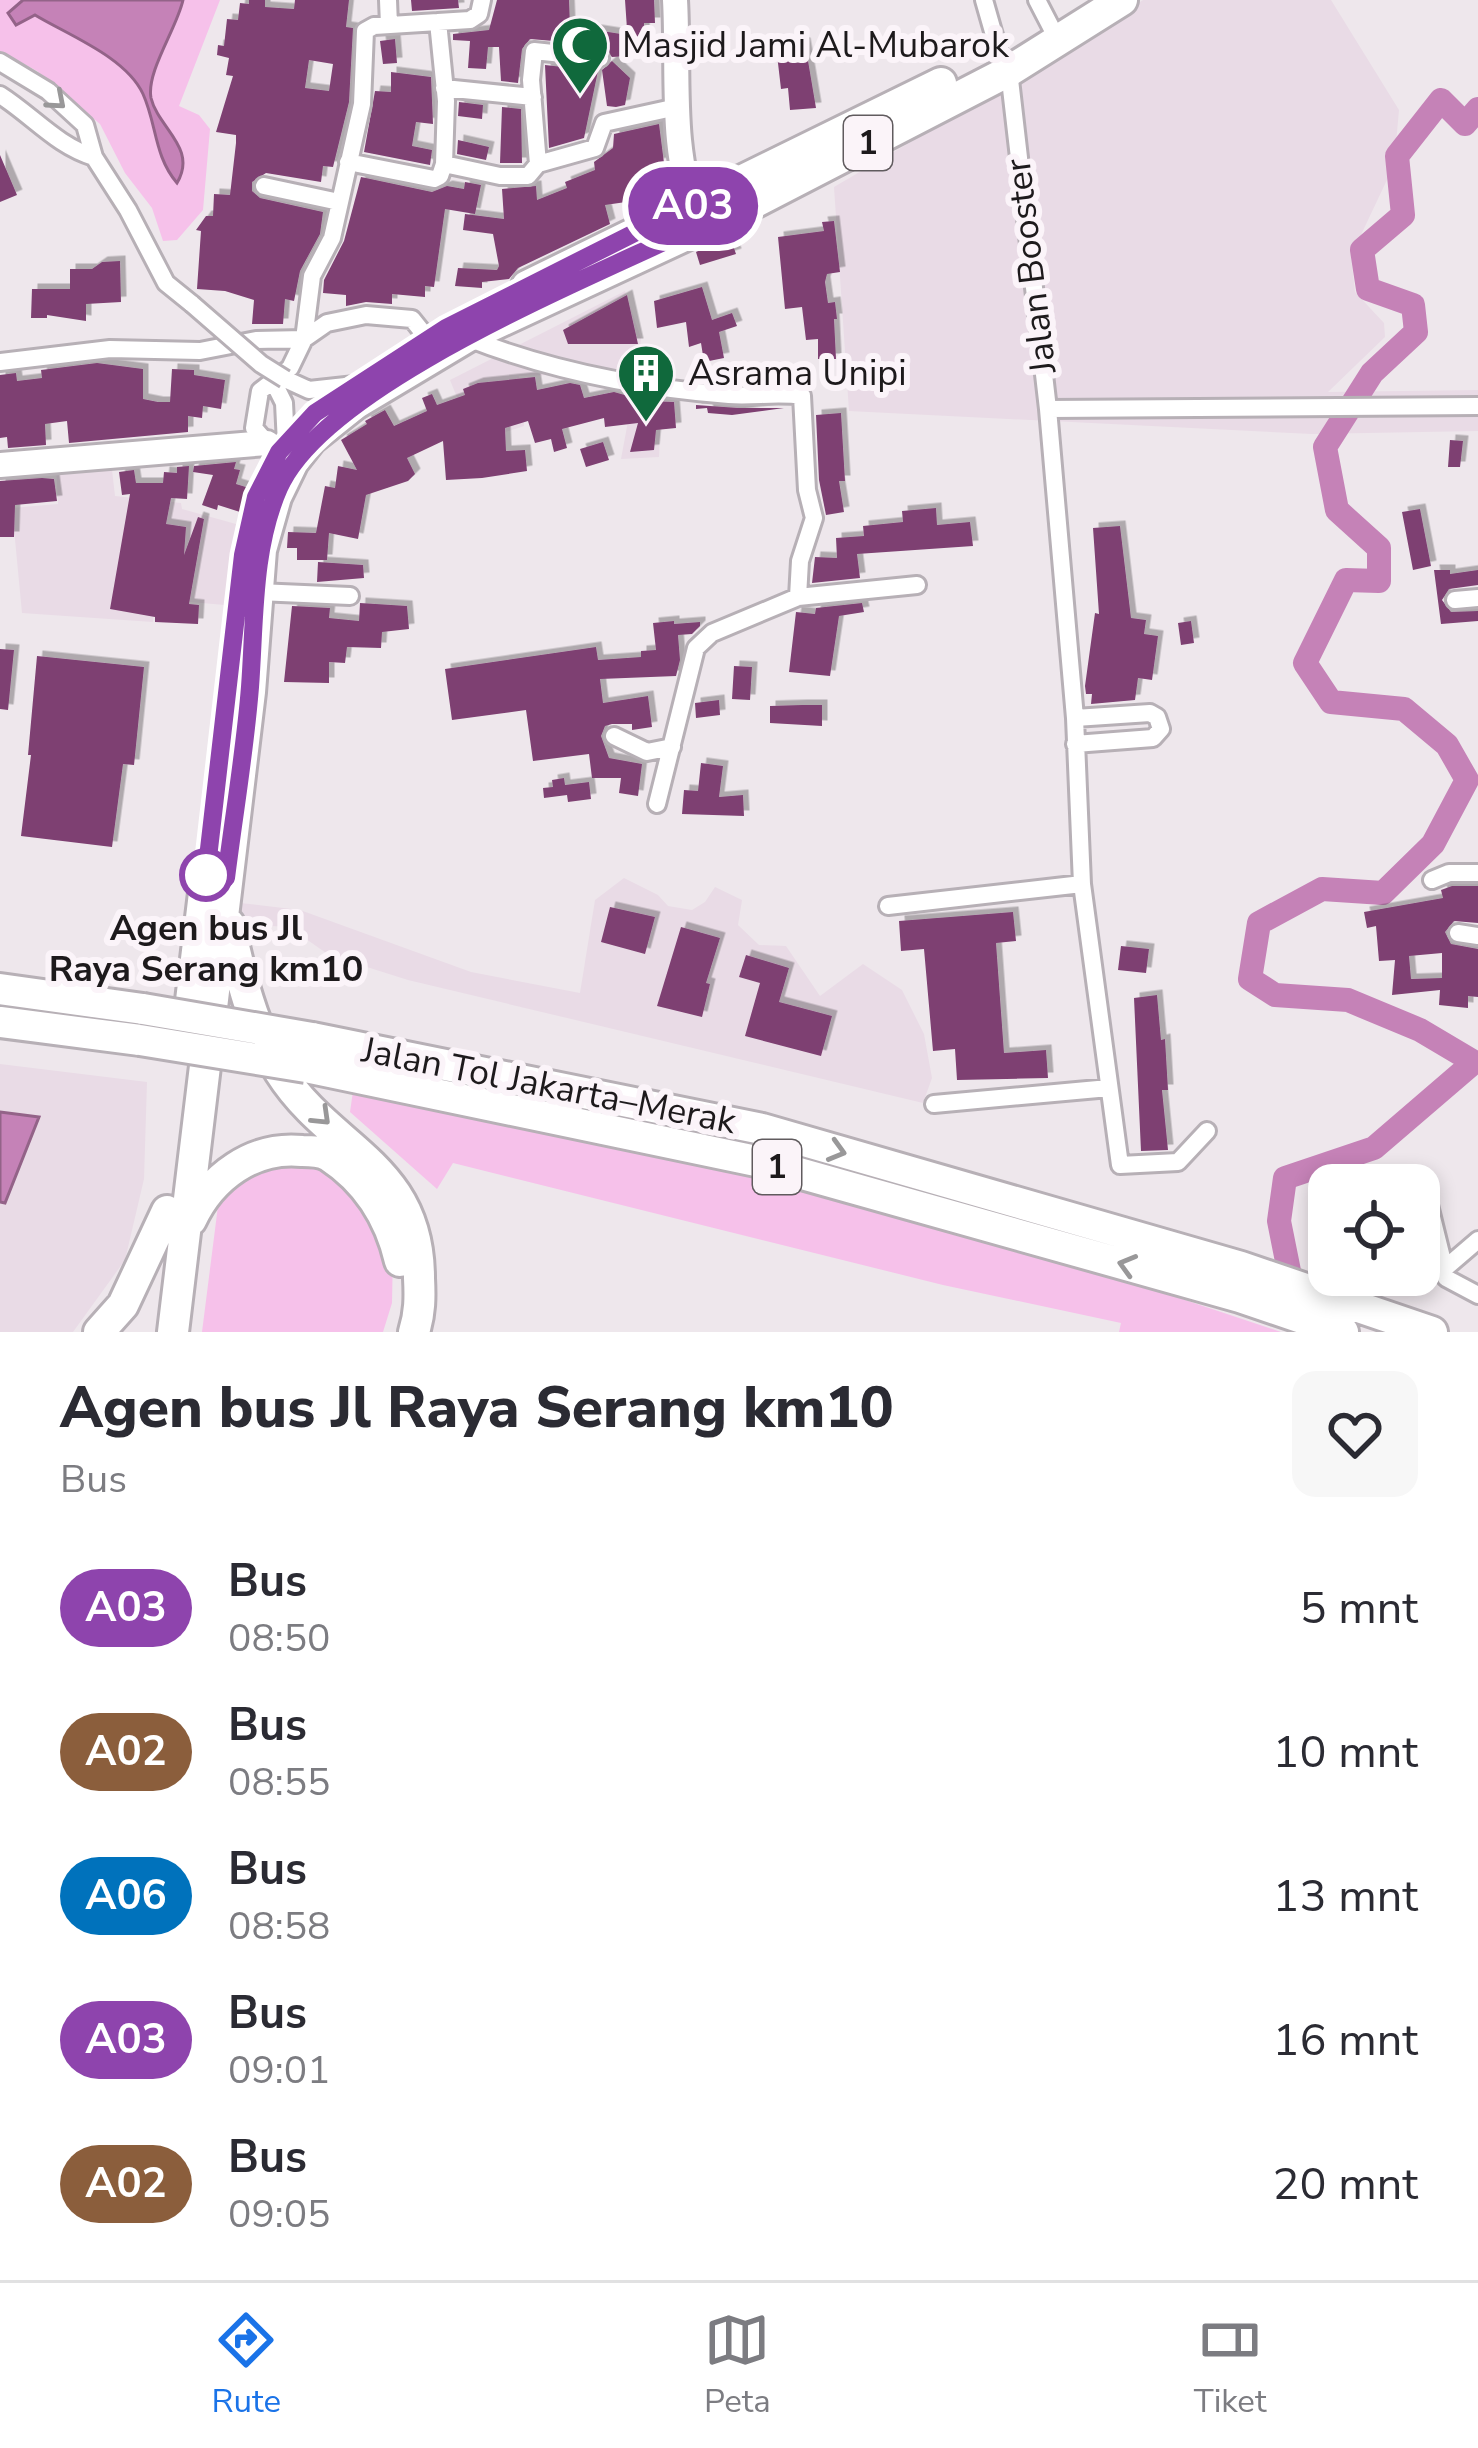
<!DOCTYPE html>
<html lang="id">
<head>
<meta charset="utf-8">
<style>
  :root { --surface:#fff; --page:#f7f7f7; --text:#2b2b33; --muted:#7c7c81; --line:#e1e1e2; --accent:#1a73e8 }
  body { margin:0; font-family:"Nunito Sans",sans-serif; background:var(--page); color:var(--text); height:100vh; display:flex; flex-direction:column; font-size:45px; white-space:nowrap }
  * { box-sizing:border-box; margin:0 }
  p { font-size:39px; color:var(--muted) }
  .icon { flex:none; width:66px; height:66px; fill:none; stroke:currentColor; stroke-width:2; stroke-linecap:round; stroke-linejoin:round }
  .map { position:relative; height:1332px; overflow:hidden }
  .side { display:flex; flex-direction:column; background:var(--surface); flex:1 }
  .side>* { flex:none }
  .badge { padding:0 24px; border-radius:39px; font-size:42px; line-height:78px }
  .controls { position:absolute; left:1308px; top:1164px; display:grid; gap:24px }
  .controls a { display:grid; place-items:center; width:132px; height:132px; border-radius:24px; background:var(--surface); box-shadow:0 6px 18px #0003; font-size:60px }
  .map>.badge { position:absolute; translate:-50% -50%; box-shadow:0 0 0 6px #fff }
  .round { display:grid; place-items:center; flex:none; width:126px; height:126px; border-radius:24px; background:var(--page) }
  .overview { display:flex; align-items:center; justify-content:space-between; height:204px; padding:0 60px }
  h1 { font-size:57px; font-weight:800; line-height:90px }
  ul { padding:0; list-style:none }
  li { display:flex; align-items:center; gap:36px; height:144px; padding:0 60px }
  li div { flex:1 }
  li b { display:block; font-size:45px }
  li em { font-style:normal }
  li .badge { min-width:132px; font-weight:700; text-align:center }
  .menu { display:flex; justify-content:space-around; align-items:center; height:168px; border-top:3px solid var(--line); background:var(--surface); font-size:33px; color:var(--muted) }
  .menu a { display:grid; justify-items:center; gap:6px }
  .menu .current { color:var(--accent) }
  .map>svg:first-child { display:block }
</style>
</head>
<body>
<div class="map">
<svg width="1478" height="1332" viewBox="0 0 1478 1332">
  <defs>
    <filter id="shadow"><feDropShadow dx="5.5" dy="-5.5" stdDeviation="0" flood-color="#0004"/></filter>
  </defs>
  <rect width="100%" height="100%" fill="#eee7ec"/>
  <path fill="#e9dbe6" d="M1143,0H1331L1399,110L1394,165L1351,256L1355,292L1384,323L1385,337L1328,392L1478,390V431L1312,434L849,411L834,187L1054,58Z
    M625,291L641,338L639,357L663,364L659,457L621,459L634,389L581,374L519,376L524,426L475,442L450,380Z
    M111,461L115,496L181,503L182,509L236,524L225,605L155,599L153,622L22,613L12,508L58,504L56,465Z
    M624,878L658,895L668,906L692,910L705,902L715,887L742,900L738,925L759,945L786,946L820,996L863,964L902,990L924,1034L932,1078L923,1103L408,980L329,955L289,927L237,924L232,902L300,910L471,972L580,993L595,900Z
    M0,1064L147,1082L144,1179L125,1260L73,1332H0Z"/>
  <path fill="#f6c1ea" d="M0,0H220L179,106L199,115L210,129L203,210L177,240L163,241L152,208L125,173L100,124L37,71L0,51Z
    M353,1091L696,1161L1116,1277L1281,1332H1119L1121,1323L943,1285L453,1163L437,1189L350,1112Z
    M265,1165L317,1166L372,1199L393,1251L392,1303L383,1332H202L219,1198Z"/>
  <path fill="#c582b7" stroke="#936388" stroke-width="3" d="M23,0H183C177,28 146,72 151,98C158,128 198,148 177,183C154,156 157,125 143,94C126,57 68,35 35,15L16,25L8,13Z
    M0,1112L39,1117L5,1203L0,1202Z"/>
  <g fill="none" stroke-linecap="round" stroke-linejoin="round">
    <path stroke="#c582b7" stroke-width="24" d="M1294,1296L1279,1221L1285,1178L1374,1148L1474,1062L1420,1030L1348,1000L1275,995L1250,979L1259,923L1322,889L1383,893L1433,844L1467,780L1447,745L1404,709L1331,702L1305,663L1346,580L1379,581V548L1337,510L1325,447L1372,373L1416,332L1413,305L1368,289L1362,250L1403,215L1397,156L1441,100L1465,124L1478,109"/>
  </g>
  <path fill="#7e4072" fill-rule="evenodd" filter="url(#shadow)" d="M249,0H265V7L294,9L295,0H349L346,27L353,28L349,102L333,167L323,166L321,182L266,173L252,182V191L260,198L323,212L320,234L300,271L294,301L285,299L283,324H252L254,300L225,291L197,289L201,231L196,230L206,216H213L214,194L230,195L236,143V135L216,132L233,76L226,75L229,58L217,55L218,45L224,46L227,19L238,20L240,3L249,4ZM309,60L333,64L329,91L305,88Z
    M411,0H458L459,8L412,11Z
    M497,0H569L570,26L621,34V30L627,29L625,0H654L655,23H644L645,55L612,57L601,45L530,39L522,49L518,83L501,81L499,47H488L486,69L468,68L470,41L453,40V34L489,30Z
    M395,39L397,63L383,64L380,41Z
    M805,43L816,108L790,110L788,88L781,89L776,46Z
    M612,61L630,78L625,105L616,107L607,106L602,70Z
    M545,65L598,71L584,138L549,148Z
    M391,72L431,77L433,124L416,122L412,146L432,150L430,165L364,152L375,91L391,92Z
    M459,102L483,105L482,119L458,116Z
    M502,107L521,109L522,163H500Z
    M659,124L664,163L654,164L658,192L639,195L640,200L605,205L610,224L518,268L509,279L482,282V288L455,286L458,268L497,270L499,266L493,234L463,230L465,214L504,219L502,189L536,186L537,200L567,188L565,182L595,170L594,162L613,148L614,134Z
    M458,140L489,147L486,160L457,154Z
    M0,155L17,195L0,202Z
    M361,177L432,192L447,186L464,189L465,182L481,185L475,214L445,209L434,287L425,286V297L392,294V304L366,302L346,306V295L323,293L324,280L344,241Z
    M834,221L840,272L827,274L825,282L828,303L835,302L837,319H834L836,359H818V339L806,340L802,307L785,309L778,237L824,231L822,222Z
    M730,236L736,254L700,265L696,252Z
    M120,261L121,302L86,304V321L47,315V318H31L32,289H70V269H92L102,262Z
    M702,287L712,320L732,313L737,326L719,332L724,358L704,362L701,343L689,347L686,322L657,328L654,301Z
    M627,295L638,344H568L563,330Z
    M97,363L143,369V399L158,402H170L172,369L194,370V375L225,380L221,409L203,406L202,418L188,416V432L69,443L67,421L45,424L46,445L8,448L7,437L0,438V375L16,373L17,381L42,378L41,370Z
    M535,377L537,390L570,383L580,385L584,398L614,392L646,401L674,402L676,428L656,430L654,450L630,452L638,423L605,427L604,418L562,429L567,448L554,452L551,439L535,443L528,421L505,428L506,451L525,450L527,471L482,478L446,480L443,441L407,458L415,474L408,481L366,495L358,539L329,533L327,560H297V548H287L288,532L316,533L325,486L335,488L338,466L357,470L341,440L367,424L365,421L385,410L394,426L427,411L422,398L432,394L437,405L465,395L463,389L478,383Z
    M696,405L738,408H784L732,415L708,413L707,408L696,409Z
    M841,413L845,481H839L844,512L826,515L819,480L816,415Z
    M1450,440L1463,441L1460,467H1448Z
    M603,442L609,460L586,467L580,449Z
    M236,462L234,469L240,470L236,484L249,488L240,512L218,505L217,510L202,505L213,475L193,472L194,466Z
    M189,466L187,499L171,498L166,524L186,527L184,555L198,517L204,519L189,604L199,605L198,624L155,622V617L110,609L130,494L122,495L119,472L134,470L136,483H163L164,472L177,473V467Z
    M42,478L54,479L57,501L15,505L14,537H0V481Z
    M936,508L937,525L970,522L973,546L857,554L860,578L812,583L815,557L837,558L836,538L864,536L863,526L903,522L902,511Z
    M1420,509L1431,566L1413,570L1402,512Z
    M1120,526L1131,618L1146,620L1144,634L1158,636L1152,680L1138,678L1135,700L1091,704L1092,694H1086L1085,686L1095,613L1099,614L1093,528Z
    M318,562L363,565L364,578L317,582Z
    M1434,570H1450V574L1478,570V585L1449,589L1442,600L1451,612L1478,611V621L1441,624Z
    M360,603L407,606L409,629L382,632L381,648L347,647L345,663L329,662V683L284,682L292,606L330,608L329,618L359,621Z
    M862,603L864,612L839,616L830,676L789,672L796,612L815,614L816,608Z
    M674,621V624L700,622V626L692,634L678,635L680,660L676,676L600,679L603,703L648,696L652,727L632,730V724H612L605,726L601,736L609,758L642,764L638,796L619,793L621,778H592L589,754L533,761L526,710L452,720L445,669L596,647L598,660L641,657V651L656,650L653,623Z
    M1191,621L1194,643L1181,645L1178,623Z
    M0,649L14,650L8,710L0,709Z
    M37,656L144,667L134,765L123,764L112,847L21,836L31,755H28Z
    M734,666L752,667L750,700L732,699Z
    M719,700L720,715L696,718L695,703Z
    M802,705H822V726L770,723V706Z
    M701,763L723,766L719,797L743,795L744,816L682,814L684,790L698,791Z
    M564,778L565,785L589,782L591,799L568,802L567,795L544,798L543,788L553,787L552,780Z
    M1452,886H1478V923L1454,921L1445,932L1451,944L1478,949V997L1468,996V1008L1439,1005L1440,990L1392,995L1395,960L1379,961L1376,926L1367,928L1364,912L1443,898L1441,890ZM1442,953V978L1411,979L1409,956Z
    M610,907L655,917L645,954L601,942Z
    M1013,912L1016,941L996,943L1004,1053L1046,1050L1048,1078L957,1080L955,1049L933,1051L924,949L901,951L899,921Z
    M681,927L720,938L706,983L710,984L702,1017L657,1006Z
    M1121,946L1149,949L1146,973L1118,970Z
    M746,955L789,968L779,1002L832,1016L821,1056L745,1036L760,983L739,977Z
    M1157,995L1161,1040L1165,1039L1168,1090H1162L1168,1150L1141,1151L1134,998Z"/>
  <g fill="none" stroke-linecap="round" stroke-linejoin="round">
    <defs>
      <path id="street" d="M388,0L389,25
        M984,0L1000,56
        M1037,0L1052,29
        M438,22L446,101L444,164
        M0,62L48,91L85,125L94,157L128,210L166,283L192,304
        M1009,71L1048,409L1478,406
        M444,88L533,97
        M0,95C33,116 57,146 94,157
        M348,162L434,179L440,176L444,164L500,176H528L538,164L595,148L604,123L677,107
        M538,164L531,80L534,51L600,58
        M264,186L339,202
        M468,338C549,370 641,388 729,395C753,397 778,392 802,396L807,490L814,518L800,561L798,597L712,633L696,648L657,804
        M0,362L110,349L200,351L256,340L304,339L327,323L366,315L412,319L428,339
        M285,379L309,390L355,385
        M276,387L284,403L286,444
        M1048,409L1075,718L1082,884L1120,1165L1178,1162L1207,1131
        M267,443L254,428L260,391L290,368L304,339L312,276L332,238L362,104L365,31L374,26L470,20L479,14L482,0
        M258,592L350,596
        M798,597L917,585
        M1455,600L1478,598
        M1075,718L1150,713L1157,717L1161,729L1153,738L1075,744
        M614,736L647,752L672,747
        M1432,880L1449,873H1478
        M888,906L1082,884
        M1458,933L1478,936
        M934,1104L1109,1088
        M1425,1189L1444,1266
        M1478,1240L1443,1270L1446,1278L1478,1295"/>
      <path id="secondary" d="M0,465L267,443L293,462"/>
      <path id="primary" d="M675,0C679,70 669,151 697,217"/>
      <path id="highway" d="M527,286L941,83
        M229,924C240,975 252,1027 280,1072C330,1151 419,1164 419,1278C420,1297 420,1313 414,1332
        M0,989L143,1009
        M0,1022L140,1040
        M312,1038L762,1129L1241,1267L1432,1332
        M186,1042L204,893
        M306,1067L756,1161L1240,1297L1343,1332
        M191,1220C211,1177 253,1146 302,1151C312,1151 321,1151 329,1156C367,1181 390,1218 400,1261
        M99,1332L123,1305L167,1211
        M173,1332L250,692L261,550L276,497L293,462L311,439L355,404L467,337L740,210L1009,71L1122,0"/>
    </defs>
    <use href="#street" stroke="#b7b0b6" stroke-width="22"/>
    <use href="#secondary" stroke="#b7b0b6" stroke-width="30"/>
    <use href="#primary" stroke="#b7b0b6" stroke-width="30"/>
    <use href="#highway" stroke="#b7b0b6" stroke-width="36"/>
    <use href="#street" stroke="#fff" stroke-width="16"/>
    <use href="#secondary" stroke="#fff" stroke-width="24"/>
    <use href="#primary" stroke="#fff" stroke-width="24"/>
    <use href="#highway" stroke="#fff" stroke-width="30"/>
    <defs>
      <path id="street-bridge" d="M192,304L261,364L285,379"/>
      <path id="highway-bridge" d="M143,1009L312,1038
        M140,1040L306,1067"/>
    </defs>
    <use href="#street-bridge" stroke="#b7b0b6" stroke-width="22" stroke-linecap="butt"/>
    <use href="#highway-bridge" stroke="#b7b0b6" stroke-width="36" stroke-linecap="butt"/>
    <use href="#street-bridge" stroke="#fff" stroke-width="16"/>
    <use href="#highway-bridge" stroke="#fff" stroke-width="30"/>
  </g>
  <defs><path id="oneway-chevron" d="M-2-3.5L2.5 0L-2 3.5" fill="none" stroke-width="1.6" stroke-linecap="round" stroke-linejoin="round" transform="scale(3)"/></defs>
  <g stroke="#999899">
    <use href="#oneway-chevron" transform="translate(57 101) rotate(41)"/>
    <use href="#oneway-chevron" transform="translate(322 1117) rotate(44)"/>
    <use href="#oneway-chevron" transform="translate(837 1151) rotate(16)"/>
    <use href="#oneway-chevron" transform="translate(1127 1265) rotate(-164)"/>
  </g>
  <g fill="none" stroke-linecap="round" stroke-linejoin="round">
    <defs>
      <path id="line" d="M206,875L243,555L256,497L279,452L315,413L446,328L692,204L700,225C595,276 325,383 279,488C252,549 255,621 250,687C245,751 234,814 226,878"/>
    </defs>
    <use href="#line" stroke="#fff" stroke-width="27"/>
    <use href="#line" stroke="#8e44ad" stroke-width="18"/>
  </g>
  <defs>
    <symbol id="mosque-pin" viewBox="-11 -11 22 30"><path d="M0 17L-7.5 6A9.5 9.5 0 1 1 7.5 6Z" fill="#10693c" stroke="#fbf4f9"/><path d="M3.5-4.9A6 6 0 1 0 3.5 4.9A5 5 0 1 1 3.5-4.9Z" fill="#fff"/></symbol>
    <symbol id="building-pin" viewBox="-11 -11 22 30"><path d="M0 17L-7.5 6A9.5 9.5 0 1 1 7.5 6Z" fill="#10693c" stroke="#fbf4f9"/><path d="M-4-6H4V6H1V3H-1V6H-4ZM-2.5-4.3h1.7v1.8h-1.7ZM.8-4.3h1.7v1.8H.8ZM-2.5-1h1.7V.8h-1.7ZM.8-1h1.7V.8H.8Z" fill="#fff"/></symbol>
  </defs>
  <g fill-rule="evenodd">
    <use href="#mosque-pin" x="547" y="12" width="66" height="90"/>
    <use href="#building-pin" x="613" y="340" width="66" height="90"/>
  </g>
  <circle fill="#fff" stroke="#8e44ad" stroke-width="6" cx="206" cy="875" r="24"/>
  <g text-anchor="middle" dominant-baseline="central" stroke-width="12" stroke-linejoin="round" paint-order="stroke">
    <g fill="#fbf4f9" stroke="#605b5e" stroke-width="3">
      <rect x="844" y="116" width="48" height="54" rx="9"/>
      <rect x="753" y="1140" width="48" height="54" rx="9"/>
    </g>
    <g font-size="33" font-weight="bold" fill="#1d1a1c">
      <text x="868" y="143">1</text>
      <text x="777" y="1167">1</text>
    </g>
    <g font-size="36" fill="#1d1a1c" stroke="#fbf4f9" text-anchor="start">
      <text x="622" y="45">Masjid Jami Al-Mubarok</text>
      <text x="688" y="373">Asrama Unipi</text>
    </g>
    <g font-size="36" fill="#1d1a1c" stroke="#fbf4f9">
      <text transform="translate(1031 266) rotate(-97)">Jalan Booster</text>
      <text transform="translate(549 1086) rotate(11)">Jalan Tol Jakarta–Merak</text>
    </g>
    <g font-size="36" font-weight="bold" fill="#1d1a1c" stroke="#fbf4f9">
      <text x="206" y="928">Agen bus Jl<tspan x="206" dy="41">Raya Serang km10</tspan></text>
    </g>
  </g>
</svg>
<div class="controls">
<a><svg class="icon" aria-label="locate" viewBox="0 0 24 24"><circle cx="12" cy="12" r="6"/><path d="M12 2v4M12 18v4M2 12h4M18 12h4"/></svg></a>
</div>
<b class="badge" style="left:693px;top:206px;background:#8e44ad;color:#fff">A03</b>
</div>
<section class="side">
<div class="overview"><div><h1>Agen bus Jl Raya Serang km10</h1><p>Bus</p></div><a class="round"><svg class="icon" aria-label="heart" viewBox="0 0 24 24"><path d="M12 20l-8-8c-3-5 5-10 8-4 3-6 11-1 8 4z"/></svg></a></div>
<ul>
<li><span class="badge" style="background:#8e44ad;color:#fff">A03</span><div><b>Bus</b><p>08:50</p></div><em>5 mnt</em></li>
<li><span class="badge" style="background:#8b5e3c;color:#fff">A02</span><div><b>Bus</b><p>08:55</p></div><em>10 mnt</em></li>
<li><span class="badge" style="background:#0072bc;color:#fff">A06</span><div><b>Bus</b><p>08:58</p></div><em>13 mnt</em></li>
<li><span class="badge" style="background:#8e44ad;color:#fff">A03</span><div><b>Bus</b><p>09:01</p></div><em>16 mnt</em></li>
<li><span class="badge" style="background:#8b5e3c;color:#fff">A02</span><div><b>Bus</b><p>09:05</p></div><em>20 mnt</em></li>
</ul>
</section>
<nav class="menu">
<a class="current"><svg class="icon" aria-label="directions" viewBox="0 0 24 24"><path d="M12 3l9 9-9 9-9-9zM9 14v-3h6M13 9l2 2-2 2"/></svg>Rute</a>
<a><svg class="icon" aria-label="map" viewBox="0 0 24 24"><path d="M3 6l6-2 6 2 6-2v14l-6 2-6-2-6 2zM9 4v14M15 6v14"/></svg>Peta</a>
<a><svg class="icon" aria-label="tickets" viewBox="0 0 24 24"><path d="M3 7h18v10H3zM15 7v10"/></svg>Tiket</a>
</nav>
</body>
</html>
